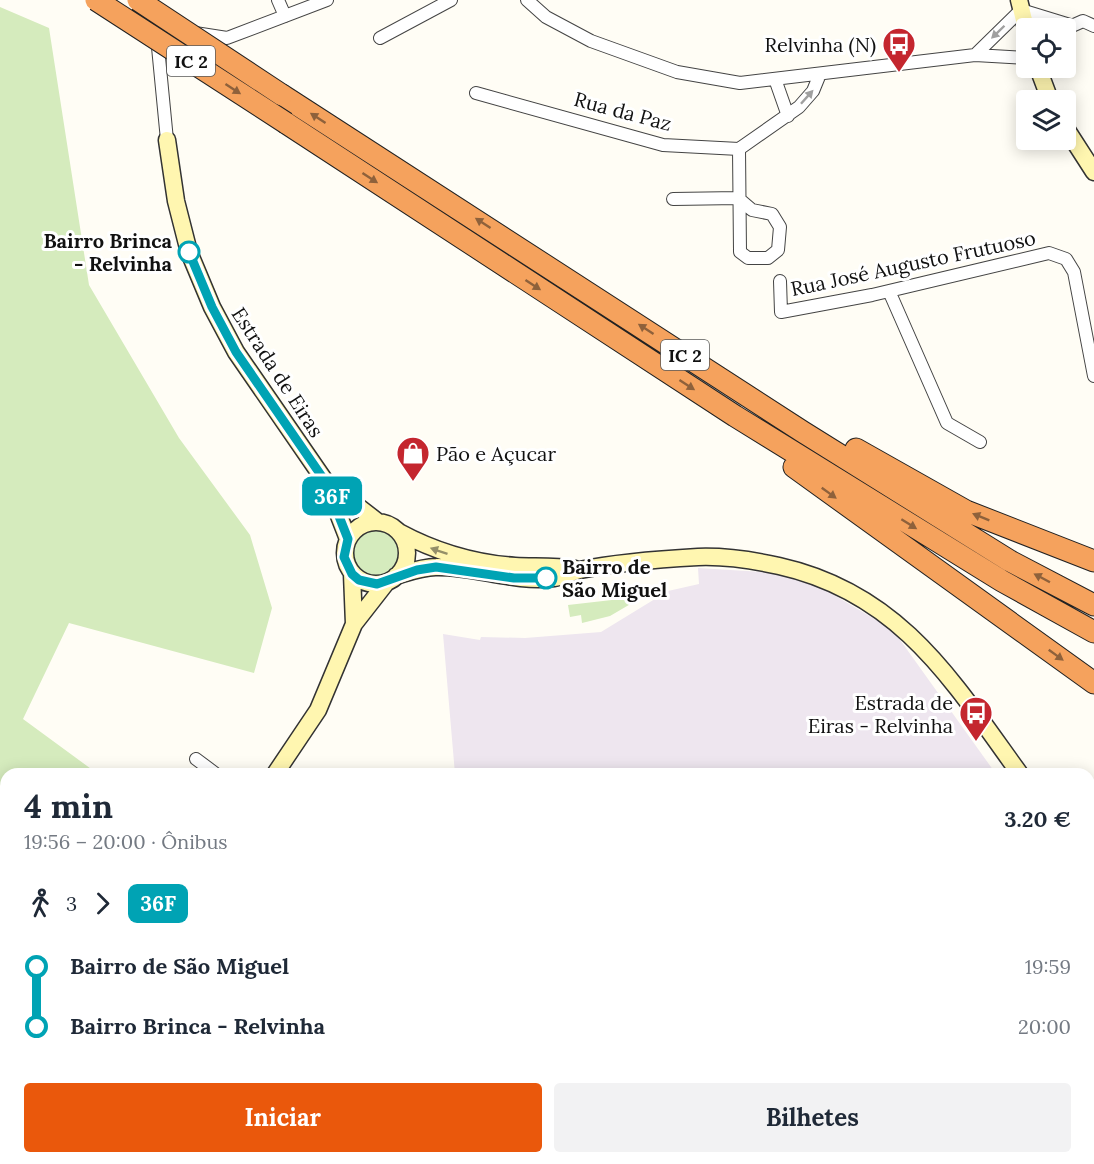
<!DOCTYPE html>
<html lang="pt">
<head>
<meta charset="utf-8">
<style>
  :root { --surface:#fff; --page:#f2f2f3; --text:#1f2937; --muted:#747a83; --accent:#ea580c }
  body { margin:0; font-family:Lora,serif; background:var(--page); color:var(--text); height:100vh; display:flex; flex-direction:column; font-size:22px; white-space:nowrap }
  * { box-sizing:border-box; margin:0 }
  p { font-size:20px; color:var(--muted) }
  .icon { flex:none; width:33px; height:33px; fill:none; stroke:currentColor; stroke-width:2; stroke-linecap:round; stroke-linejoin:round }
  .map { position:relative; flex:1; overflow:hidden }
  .sheet { position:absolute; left:0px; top:768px; width:1095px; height:396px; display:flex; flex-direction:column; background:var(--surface); border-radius:18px 18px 0 0; box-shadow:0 3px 15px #0003 }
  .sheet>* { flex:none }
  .badge { padding:0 12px; border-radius:9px; font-size:21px; line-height:39px }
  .buttons { position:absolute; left:1016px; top:18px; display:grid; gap:12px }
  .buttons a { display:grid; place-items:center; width:60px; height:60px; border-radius:6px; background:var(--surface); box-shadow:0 3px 15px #0003; font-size:30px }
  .map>.badge { position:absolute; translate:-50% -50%; box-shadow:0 0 0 3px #fff }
  .legs { display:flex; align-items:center; gap:9px; height:66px; padding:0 24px; font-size:20px }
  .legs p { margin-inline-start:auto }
  .head { display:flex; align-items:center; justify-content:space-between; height:102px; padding:0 24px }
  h1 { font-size:33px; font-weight:800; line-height:45px }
  .primary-button { display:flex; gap:12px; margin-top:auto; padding:12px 24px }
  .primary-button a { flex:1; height:69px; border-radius:6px; background:var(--accent); color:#fff; font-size:24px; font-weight:800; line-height:69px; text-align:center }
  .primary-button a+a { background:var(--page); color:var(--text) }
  ul { padding:0 24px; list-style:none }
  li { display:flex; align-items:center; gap:21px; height:60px; font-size:22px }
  li i { display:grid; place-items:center; width:9px; height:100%; margin:0 8px; background:currentColor }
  li i::after { content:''; width:15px; height:15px; margin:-8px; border:4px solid; border-radius:50%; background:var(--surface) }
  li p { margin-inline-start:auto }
  li:first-child i { background:linear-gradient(#0000 50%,currentColor 0) }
  li:last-child i { background:linear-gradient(currentColor 50%,#0000 0) }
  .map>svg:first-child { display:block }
</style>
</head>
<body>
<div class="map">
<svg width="1094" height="1164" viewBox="0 0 1094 1164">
  <rect width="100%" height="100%" fill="#fffdf5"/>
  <path fill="#eee6ef" d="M698,568L763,572L812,582L893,630L996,774H455L443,634L480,640L481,637L525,638L601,632L668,591L699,584Z
    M1089,904L1094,911V1127L1089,1140Z
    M500,1158H1083L1080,1164H491Z"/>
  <path fill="#d5ebbd" d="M0,7L49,28L89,285L179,438L250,535L272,608L254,673L69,623L23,719L98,774H6V828L0,824Z
    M352 554a24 24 0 1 1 48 0a24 24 0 1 1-48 0Z
    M649,587L651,592L610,616L582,623L581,615L570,617L568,605L638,597V588Z"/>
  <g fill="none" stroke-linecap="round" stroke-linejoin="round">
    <defs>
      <path id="street" d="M278,0L285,16
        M527,0L546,17L591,41L677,72L740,83L975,55L1026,58
        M1065,29L1083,21L1094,26
        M195,33L227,38L327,0
        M157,37L167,140
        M380,38L451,0
        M975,55L1021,10L1070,25
        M775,79L788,116
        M476,93L663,145L739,149L799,107L813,91L820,74
        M673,199L738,198L752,210L772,214L780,227L778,250L768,258H748L740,252L739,149
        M780,281L781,312L872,295L1049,253L1066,259L1074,272L1094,376
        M889,291L947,423L980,442
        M196,759L216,774
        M86,1158L87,1164
        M600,1158L604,1164"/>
      <path id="secondary" d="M1019,0L1026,28
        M1038,68L1050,100
        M1065,127L1094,172
        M167,140L176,201L189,252L212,307L236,352L325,481L378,522
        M327,485L348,539
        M345 553a31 31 0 1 1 62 0a31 31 0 1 1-62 0Z
        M399,532C436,552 473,563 515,566C535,567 555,566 575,569
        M352,574L354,624
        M396,576C409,572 422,567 436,567C476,566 513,583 554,578C563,577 571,572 580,570C614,563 662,559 698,557C725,556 752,560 779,566C900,593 952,680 1020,774
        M275,774L318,710L354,624L386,583
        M1089,868L1094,875
        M0,970L6,973"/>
      <path id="highway" d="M282,95L803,432L1010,561L1094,605
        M286,123L735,416L1002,581L1094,632
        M856,449L966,511L1094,561
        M794,467L1094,683"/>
    </defs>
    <use href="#street" stroke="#444" stroke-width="14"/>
    <use href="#secondary" stroke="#333" stroke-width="19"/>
    <use href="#highway" stroke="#222" stroke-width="23"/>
    <use href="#street" stroke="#fff" stroke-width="12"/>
    <use href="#secondary" stroke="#fff6b0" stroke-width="16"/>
    <use href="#highway" stroke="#f5a25d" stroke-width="21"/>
    <defs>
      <path id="highway-bridge" d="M96,0L286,123
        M138,0L282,95"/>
    </defs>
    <use href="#highway-bridge" stroke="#222" stroke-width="23" stroke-linecap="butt"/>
    <use href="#highway-bridge" stroke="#f5a25d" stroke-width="21"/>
  </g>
  <defs><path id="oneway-solid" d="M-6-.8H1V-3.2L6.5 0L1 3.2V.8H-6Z" transform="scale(1.5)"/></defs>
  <g fill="#a0a0a0">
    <use href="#oneway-solid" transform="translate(998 32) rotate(136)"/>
    <use href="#oneway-solid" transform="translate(807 97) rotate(-48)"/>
  </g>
  <g fill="#8e613b">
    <use href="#oneway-solid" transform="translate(233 89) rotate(33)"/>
    <use href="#oneway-solid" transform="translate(318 118) rotate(-147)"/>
    <use href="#oneway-solid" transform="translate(370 178) rotate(33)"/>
    <use href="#oneway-solid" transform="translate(483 223) rotate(-147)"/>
    <use href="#oneway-solid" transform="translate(533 285) rotate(33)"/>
    <use href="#oneway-solid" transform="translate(646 329) rotate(-147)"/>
    <use href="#oneway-solid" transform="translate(687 385) rotate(33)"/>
    <use href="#oneway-solid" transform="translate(829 493) rotate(36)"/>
    <use href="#oneway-solid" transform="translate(981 517) rotate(-158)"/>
    <use href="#oneway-solid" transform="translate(909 524) rotate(32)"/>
    <use href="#oneway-solid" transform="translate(1042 578) rotate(-152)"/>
    <use href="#oneway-solid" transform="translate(1056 655) rotate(36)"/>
  </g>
  <use fill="#948f68" href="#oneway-solid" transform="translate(439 551) rotate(-161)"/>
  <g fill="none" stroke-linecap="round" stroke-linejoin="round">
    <defs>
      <path id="line-1" d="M189,252L212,307L236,352L325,481L348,539L344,557L352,574L359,580L377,584L417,570L436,567L514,578H546"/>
    </defs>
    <use href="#line-1" stroke="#fff" stroke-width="14"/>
    <use href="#line-1" stroke="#00a3b4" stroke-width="9"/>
  </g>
  <defs>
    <symbol id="bus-pin" viewBox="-11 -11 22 30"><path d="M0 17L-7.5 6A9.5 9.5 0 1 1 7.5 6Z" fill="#c4262e" stroke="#fff"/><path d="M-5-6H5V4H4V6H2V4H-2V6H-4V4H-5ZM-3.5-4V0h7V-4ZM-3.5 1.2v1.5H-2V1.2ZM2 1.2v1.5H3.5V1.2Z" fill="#fff"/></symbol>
    <symbol id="shop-pin" viewBox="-11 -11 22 30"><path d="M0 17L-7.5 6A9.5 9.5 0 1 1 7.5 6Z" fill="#c4262e" stroke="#fff"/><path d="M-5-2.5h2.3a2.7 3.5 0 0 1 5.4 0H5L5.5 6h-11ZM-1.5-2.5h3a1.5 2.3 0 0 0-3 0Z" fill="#fff"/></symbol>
  </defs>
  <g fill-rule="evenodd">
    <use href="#bus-pin" x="880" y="25" width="38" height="52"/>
    <use href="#shop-pin" x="394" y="434" width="38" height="52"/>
    <use href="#bus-pin" x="957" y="694" width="38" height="52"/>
  </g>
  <g fill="#fff" stroke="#00a3b4" stroke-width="3">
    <circle cx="189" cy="252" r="10"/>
    <circle cx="546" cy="578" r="10"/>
  </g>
  <g text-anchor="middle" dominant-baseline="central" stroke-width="6" stroke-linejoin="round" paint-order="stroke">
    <g fill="#fff" stroke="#585858" stroke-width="1.5">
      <rect x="167" y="46" width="48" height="30" rx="4.5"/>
      <rect x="661" y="340" width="48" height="30" rx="4.5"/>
    </g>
    <g font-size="18" font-weight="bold" fill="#111">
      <text x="191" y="61">IC 2</text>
      <text x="685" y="355">IC 2</text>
    </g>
    <g font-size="20" fill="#111" stroke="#fff" text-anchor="end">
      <text x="876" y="44">Relvinha (N)</text>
      <text x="436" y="453" text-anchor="start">Pão e Açucar</text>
      <text x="953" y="702">Estrada de<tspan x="953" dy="23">Eiras - Relvinha</tspan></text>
    </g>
    <g font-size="20" fill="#111" stroke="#fff">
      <text transform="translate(623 111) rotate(15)">Rua da Paz</text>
      <text transform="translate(913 263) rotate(-12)">Rua José Augusto Frutuoso</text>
      <text transform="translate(278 372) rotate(57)">Estrada de Eiras</text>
    </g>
    <g font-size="20" font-weight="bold" fill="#111" stroke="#fff" text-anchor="end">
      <text x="172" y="240">Bairro Brinca<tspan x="172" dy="23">- Relvinha</tspan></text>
      <text x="562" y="566" text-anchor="start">Bairro de<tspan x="562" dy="23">São Miguel</tspan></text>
    </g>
  </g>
</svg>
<div class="buttons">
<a><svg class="icon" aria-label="locate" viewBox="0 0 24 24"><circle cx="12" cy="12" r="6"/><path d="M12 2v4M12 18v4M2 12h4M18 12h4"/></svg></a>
<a><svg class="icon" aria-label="layers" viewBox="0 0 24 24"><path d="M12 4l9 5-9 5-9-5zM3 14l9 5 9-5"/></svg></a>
</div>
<b class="badge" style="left:332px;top:496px;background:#00a3b4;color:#fff">36F</b>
<section class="sheet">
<div class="head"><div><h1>4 min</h1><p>19:56 – 20:00 · Ônibus</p></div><b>3.20 €</b></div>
<div class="legs"><svg class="icon" aria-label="walk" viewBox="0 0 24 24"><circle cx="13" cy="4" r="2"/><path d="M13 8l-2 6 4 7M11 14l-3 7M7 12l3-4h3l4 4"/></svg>3<svg class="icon" aria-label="forward" viewBox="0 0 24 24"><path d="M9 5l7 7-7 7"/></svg><b class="badge" style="background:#00a3b4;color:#fff">36F</b></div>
<ul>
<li><i style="color:#00a3b4"></i><b>Bairro de São Miguel</b><p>19:59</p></li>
<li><i style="color:#00a3b4"></i><b>Bairro Brinca - Relvinha</b><p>20:00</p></li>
</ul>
<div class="primary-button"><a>Iniciar</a><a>Bilhetes</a></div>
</section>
</div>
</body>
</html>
